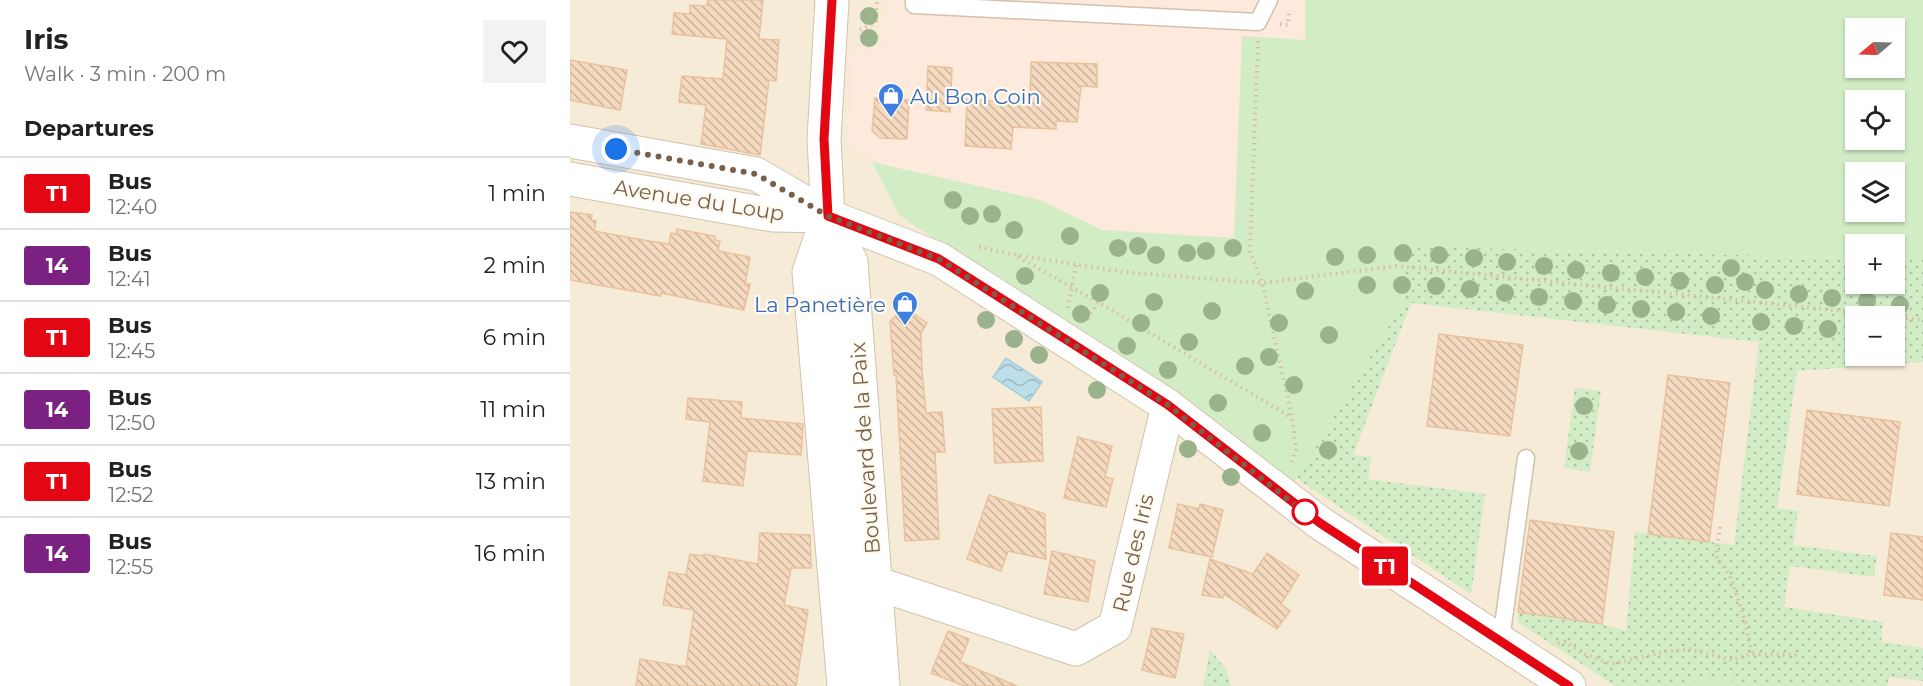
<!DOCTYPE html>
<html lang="en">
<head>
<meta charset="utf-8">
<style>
  :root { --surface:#fff; --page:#f2f2f2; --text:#222; --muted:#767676; --line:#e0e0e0 }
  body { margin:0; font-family:Montserrat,sans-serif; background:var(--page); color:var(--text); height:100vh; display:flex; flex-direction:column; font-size:22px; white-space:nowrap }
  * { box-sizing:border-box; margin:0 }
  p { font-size:20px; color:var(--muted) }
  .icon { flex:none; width:33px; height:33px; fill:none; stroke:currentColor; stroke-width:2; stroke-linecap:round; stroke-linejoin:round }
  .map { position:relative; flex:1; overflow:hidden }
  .panel { display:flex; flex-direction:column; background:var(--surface); width:570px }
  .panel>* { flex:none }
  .badge { padding:0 12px; border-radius:4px; font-size:21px; line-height:39px }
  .needle { width:39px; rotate:251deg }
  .buttons { position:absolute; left:1275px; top:18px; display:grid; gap:12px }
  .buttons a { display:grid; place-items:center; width:60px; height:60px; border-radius:0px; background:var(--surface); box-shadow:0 2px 4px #0004; font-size:30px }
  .you { position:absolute; width:30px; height:30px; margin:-15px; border:4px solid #fff; border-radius:50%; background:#1a73e8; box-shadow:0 0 0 9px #1a73e833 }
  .map>.badge { position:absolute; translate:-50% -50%; box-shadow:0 0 0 3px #fff }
  h2 { padding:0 24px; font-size:22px; line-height:54px }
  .round { display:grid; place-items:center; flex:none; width:63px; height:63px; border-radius:0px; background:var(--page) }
  .overview { display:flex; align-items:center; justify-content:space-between; height:102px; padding:0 24px }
  h1 { font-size:28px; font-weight:700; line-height:45px }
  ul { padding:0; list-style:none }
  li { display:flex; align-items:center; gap:18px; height:72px; padding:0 24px; border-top:2px solid var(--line) }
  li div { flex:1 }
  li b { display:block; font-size:22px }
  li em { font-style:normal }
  li .badge { min-width:66px; font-weight:700; text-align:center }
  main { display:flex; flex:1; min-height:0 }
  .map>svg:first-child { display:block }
</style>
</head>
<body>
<main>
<section class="panel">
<div class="overview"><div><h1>Iris</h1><p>Walk · 3 min · 200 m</p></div><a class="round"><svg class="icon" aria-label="heart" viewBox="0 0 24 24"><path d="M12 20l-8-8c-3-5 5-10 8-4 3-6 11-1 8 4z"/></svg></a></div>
<h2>Departures</h2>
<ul>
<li><span class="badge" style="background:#e30613;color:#fff">T1</span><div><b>Bus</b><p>12:40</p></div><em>1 min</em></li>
<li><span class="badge" style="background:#7a2182;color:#fff">14</span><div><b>Bus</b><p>12:41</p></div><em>2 min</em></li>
<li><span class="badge" style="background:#e30613;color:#fff">T1</span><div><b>Bus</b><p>12:45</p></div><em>6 min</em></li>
<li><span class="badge" style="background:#7a2182;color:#fff">14</span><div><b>Bus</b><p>12:50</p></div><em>11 min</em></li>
<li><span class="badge" style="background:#e30613;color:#fff">T1</span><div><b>Bus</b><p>12:52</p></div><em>13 min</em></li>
<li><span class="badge" style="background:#7a2182;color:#fff">14</span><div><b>Bus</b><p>12:55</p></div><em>16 min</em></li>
</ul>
</section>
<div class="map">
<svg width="1353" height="686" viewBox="0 0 1353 686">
  <defs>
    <pattern id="grass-dots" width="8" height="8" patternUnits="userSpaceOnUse" patternTransform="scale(1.5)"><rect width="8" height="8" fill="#d2edc6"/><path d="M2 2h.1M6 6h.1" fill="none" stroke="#afc3a3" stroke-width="1.8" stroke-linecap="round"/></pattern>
    <pattern id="water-waves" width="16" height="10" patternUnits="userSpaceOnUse" patternTransform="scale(1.5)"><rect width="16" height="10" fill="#bcdee9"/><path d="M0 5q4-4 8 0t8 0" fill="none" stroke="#9eb7bf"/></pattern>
    <pattern id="building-back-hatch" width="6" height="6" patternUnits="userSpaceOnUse" patternTransform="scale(1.5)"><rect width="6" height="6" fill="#f5dabf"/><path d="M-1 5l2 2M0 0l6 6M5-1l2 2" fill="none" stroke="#cbb49d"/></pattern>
  </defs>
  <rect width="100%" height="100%" fill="#fef8e9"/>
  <path fill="#f6ebd7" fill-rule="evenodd" d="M0,0H1353V686H0ZM1286,28H1324V68H1286ZM1286,100H1324V140H1286ZM1286,172H1324V212H1286ZM1286,244H1324V284H1286ZM1286,316H1324V356H1286Z"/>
  <path fill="#feeadd" d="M315,0H735V40L672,36L664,238L532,230L470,200L302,162L277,144L282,54L313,44Z"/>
  <path fill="url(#grass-dots)" fill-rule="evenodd" d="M835,246L1285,258L1286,284H1324L1325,259H1353V362L1227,371L1207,508L1228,511L1223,545L1307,556L1304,577L1220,566L1214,607L1313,622L1311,642L1353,648V681L1319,677L1317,686H1045L948,622V612L1032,624L1056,631L1065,532L1164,545L1189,342L841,303L783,455L801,457L798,479L915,494L901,594L730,481L727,477L833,302ZM1286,316H1324V356H1286Z
    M1005,388L1031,391L1020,472L994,468Z
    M640,650L656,669L661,686H633Z"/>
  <path fill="#d2edc6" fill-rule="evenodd" d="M735,0H1353V259H1325L1324,244H1286L1285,258L835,246L833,302L720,489L682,453L329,215L302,162L470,200L532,230L664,238L672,36L735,40ZM1286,28H1324V68H1286ZM1286,100H1324V140H1286ZM1286,172H1324V212H1286Z
    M1124,679H1162V686H1124Z"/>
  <path fill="url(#water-waves)" stroke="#a1ccdb" stroke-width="1.5" d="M436,358L472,382L459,401L423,377Z"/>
  <path fill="url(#building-back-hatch)" stroke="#e8c29e" stroke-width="1.5" d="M138,0H193L189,39L209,40L206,81L199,80L190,155L131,144L136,105L109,102L112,76L153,79L157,39L102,34L104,13L120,14V5L137,6Z
    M0,60L57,70L50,110L0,100Z
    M461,62L527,64V87L511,86L507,122L486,121V129L443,127L441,149L395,146L397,99L460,104Z
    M358,66L382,68L380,112L356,110Z
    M305,98L339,100L337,139L310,138L302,131Z
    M0,212L22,215L21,220L26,221L24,231L73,240L99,244L101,233L106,234L107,229L145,236V240L150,241L148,251L180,257L175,284H180L174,310L91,293V296L0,280Z
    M337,309L357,323L351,333L352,371L356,413L372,412L375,452H365L369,539L335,541L326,375H324L320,322L325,316Z
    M869,334L953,345L940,436L857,426Z
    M1098,375L1160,383L1139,542L1078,534Z
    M118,398L172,402L171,418L233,424L231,455L177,451L173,486L133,481L140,422L116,419Z
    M471,407L473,461L425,463L422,409Z
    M1237,410L1330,422L1319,506L1227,494Z
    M508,437L542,446L535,477L543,479L536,507L494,498Z
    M419,495L475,514L476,559L438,551L431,571L397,559Z
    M608,504L629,509L630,504L653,510L642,557L599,548Z
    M960,520L1044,532L1032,624L948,612Z
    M190,533L240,535L241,568H221L214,605L238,610L226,686H66L70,659L116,667L124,610L93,605L99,572L116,575L120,554L133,556L134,554L188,564Z
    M1321,533L1353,537V600L1314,595Z
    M482,551L525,561L518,602L474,594Z
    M697,553L729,575L711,604L720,611L707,629L654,594L653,598L632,595L640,559L683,574Z
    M582,628L614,634L605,678L572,670Z
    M378,631L399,639L390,662L447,686H395L361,673Z"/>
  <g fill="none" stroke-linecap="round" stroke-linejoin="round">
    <defs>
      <path id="lane" d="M344,0V5L688,22L699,0
        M260,238L293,686
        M931,640L956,458"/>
      <path id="street" d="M305,583L506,649L545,627L598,406"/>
      <path id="secondary" d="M262,0L254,139L258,216L239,272L274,686
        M0,141L186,174L258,216L369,259L598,406L750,523L999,686
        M0,179L203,215L257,216
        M258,216L281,262L313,686"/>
    </defs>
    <use href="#lane" stroke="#d1c1ad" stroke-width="19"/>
    <use href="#street" stroke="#d1c1ad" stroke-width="35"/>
    <use href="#secondary" stroke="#d4c2ab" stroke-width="35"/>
    <path stroke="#dabda1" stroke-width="4" stroke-dasharray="1.5 4.5" stroke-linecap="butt" d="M710,24L718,25L719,11
      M290,30L306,22L307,0
      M688,41L680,251L692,283L722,417L726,449L721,465
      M409,247L446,255L553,272L692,283L826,266L1323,316
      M448,257L528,302L721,417
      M498,308L506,265
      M1324,317L1353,320
      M518,319L528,302
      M1150,527L1146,556L1162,580L1175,622L1182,654
      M988,643L995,642L1012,653L1041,664L1094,652L1119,649L1162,660L1182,654L1229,655"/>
    <use href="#lane" stroke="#fff" stroke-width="16"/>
    <use href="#street" stroke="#fff" stroke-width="33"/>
    <use href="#secondary" stroke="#fff" stroke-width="33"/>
  </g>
  <g fill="#9bb38c">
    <circle cx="299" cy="16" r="9"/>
    <circle cx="299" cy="38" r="9"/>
    <circle cx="383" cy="200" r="9"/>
    <circle cx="422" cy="214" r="9"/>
    <circle cx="400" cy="216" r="9"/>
    <circle cx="444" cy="230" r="9"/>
    <circle cx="500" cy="236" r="9"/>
    <circle cx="568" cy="246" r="9"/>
    <circle cx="548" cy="248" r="9"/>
    <circle cx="663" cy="248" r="9"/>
    <circle cx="636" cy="251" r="9"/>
    <circle cx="617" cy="253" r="9"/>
    <circle cx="833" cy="253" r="9"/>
    <circle cx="586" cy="255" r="9"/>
    <circle cx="797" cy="255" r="9"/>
    <circle cx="869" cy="255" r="9"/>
    <circle cx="765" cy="257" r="9"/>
    <circle cx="904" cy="258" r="9"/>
    <circle cx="937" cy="262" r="9"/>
    <circle cx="974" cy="266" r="9"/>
    <circle cx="1161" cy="268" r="9"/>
    <circle cx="1006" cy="270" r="9"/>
    <circle cx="1041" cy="273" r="9"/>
    <circle cx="455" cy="276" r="9"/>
    <circle cx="1075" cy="277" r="9"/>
    <circle cx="1110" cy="281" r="9"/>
    <circle cx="1175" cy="282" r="9"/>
    <circle cx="797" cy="285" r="9"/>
    <circle cx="832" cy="285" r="9"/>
    <circle cx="1145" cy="285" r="9"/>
    <circle cx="866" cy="286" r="9"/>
    <circle cx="900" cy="289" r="9"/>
    <circle cx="1195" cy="290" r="9"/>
    <circle cx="735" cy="291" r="9"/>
    <circle cx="530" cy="293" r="9"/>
    <circle cx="935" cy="293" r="9"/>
    <circle cx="1229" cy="294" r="9"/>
    <circle cx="969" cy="297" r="9"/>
    <circle cx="1262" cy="298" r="9"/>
    <circle cx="1003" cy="301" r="9"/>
    <circle cx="1297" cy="301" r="9"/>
    <circle cx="584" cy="302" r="9"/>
    <circle cx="1037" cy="305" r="9"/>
    <circle cx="1330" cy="305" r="9"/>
    <circle cx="1071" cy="309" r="9"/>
    <circle cx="642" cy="311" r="9"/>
    <circle cx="1106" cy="312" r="9"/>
    <circle cx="511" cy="314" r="9"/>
    <circle cx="1141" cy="316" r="9"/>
    <circle cx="416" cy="320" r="9"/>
    <circle cx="1191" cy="322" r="9"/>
    <circle cx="571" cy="323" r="9"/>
    <circle cx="709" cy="323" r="9"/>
    <circle cx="1224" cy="326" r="9"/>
    <circle cx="1258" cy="329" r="9"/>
    <circle cx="759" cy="335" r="9"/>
    <circle cx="444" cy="339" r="9"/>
    <circle cx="619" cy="342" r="9"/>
    <circle cx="557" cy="346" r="9"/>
    <circle cx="469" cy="355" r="9"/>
    <circle cx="699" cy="357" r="9"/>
    <circle cx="675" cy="366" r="9"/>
    <circle cx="598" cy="370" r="9"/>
    <circle cx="724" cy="385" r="9"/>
    <circle cx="527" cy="390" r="9"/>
    <circle cx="648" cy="403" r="9"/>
    <circle cx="1014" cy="406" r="9"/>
    <circle cx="692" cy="433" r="9"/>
    <circle cx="618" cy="449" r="9"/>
    <circle cx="758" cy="450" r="9"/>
    <circle cx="1009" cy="451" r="9"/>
    <circle cx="661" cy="477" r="9"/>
  </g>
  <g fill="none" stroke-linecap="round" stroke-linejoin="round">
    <defs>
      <path id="line" d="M262,0L254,139L258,216L369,259L503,344L598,405L750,523L999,686"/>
    </defs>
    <use href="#line" stroke="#fff" stroke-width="14"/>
    <use href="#line" stroke="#e30613" stroke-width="9"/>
    <path stroke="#7a604a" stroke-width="6" stroke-dasharray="0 10.8" d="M46,149L186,174L258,216L369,259L598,405L737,514L735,512"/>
  </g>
  <defs>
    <symbol id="shop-pin" viewBox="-11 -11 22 30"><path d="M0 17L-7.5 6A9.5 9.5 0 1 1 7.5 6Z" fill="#3f7fe0" stroke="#fffbf1"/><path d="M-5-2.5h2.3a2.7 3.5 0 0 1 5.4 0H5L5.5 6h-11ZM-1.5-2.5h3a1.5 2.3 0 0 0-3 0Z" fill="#fff"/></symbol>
  </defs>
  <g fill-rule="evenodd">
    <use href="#shop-pin" x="306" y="81" width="30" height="40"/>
    <use href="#shop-pin" x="320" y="289" width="30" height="40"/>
  </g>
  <circle fill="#fff" stroke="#e30613" stroke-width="3" cx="735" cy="512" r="12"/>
  <g text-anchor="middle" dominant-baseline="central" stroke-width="4.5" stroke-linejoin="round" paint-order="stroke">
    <g font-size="21" fill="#366cbe" stroke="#fffbf1" text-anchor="start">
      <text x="340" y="96">Au Bon Coin</text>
      <text x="316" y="304" text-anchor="end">La Panetière</text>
    </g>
    <g font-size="21" fill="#7a604a" stroke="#fffbf1">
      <text transform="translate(129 200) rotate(9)">Avenue du Loup</text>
      <text transform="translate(295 448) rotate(-94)">Boulevard de la Paix</text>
      <text transform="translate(563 553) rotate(-77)">Rue des Iris</text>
    </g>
  </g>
</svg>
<div class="buttons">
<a><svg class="needle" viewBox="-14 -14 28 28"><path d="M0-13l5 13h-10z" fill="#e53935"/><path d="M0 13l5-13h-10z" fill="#767676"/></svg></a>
<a><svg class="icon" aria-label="locate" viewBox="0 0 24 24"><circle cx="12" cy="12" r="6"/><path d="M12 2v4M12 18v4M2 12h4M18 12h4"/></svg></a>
<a><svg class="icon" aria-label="layers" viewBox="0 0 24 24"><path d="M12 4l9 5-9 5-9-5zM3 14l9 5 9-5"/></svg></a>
<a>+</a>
<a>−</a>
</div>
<div class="you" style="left:46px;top:149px"></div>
<b class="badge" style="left:815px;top:566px;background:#e30613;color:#fff">T1</b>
</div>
</main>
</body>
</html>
